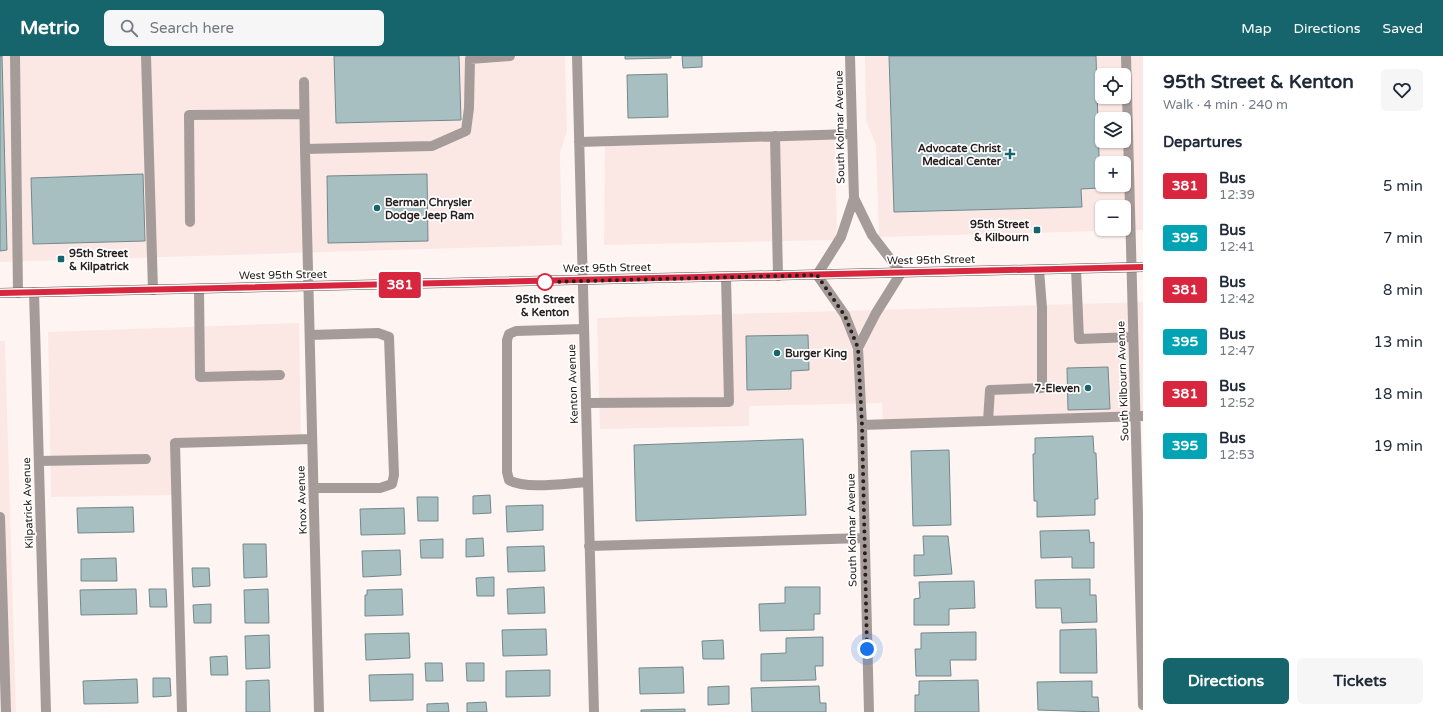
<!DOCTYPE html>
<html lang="en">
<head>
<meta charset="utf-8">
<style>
  :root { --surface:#fff; --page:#f6f6f7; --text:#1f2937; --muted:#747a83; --accent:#16646c }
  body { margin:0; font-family:"Varela Round",sans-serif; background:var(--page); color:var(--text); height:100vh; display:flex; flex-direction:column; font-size:15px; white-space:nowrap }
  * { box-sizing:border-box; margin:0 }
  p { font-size:13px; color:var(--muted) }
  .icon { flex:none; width:22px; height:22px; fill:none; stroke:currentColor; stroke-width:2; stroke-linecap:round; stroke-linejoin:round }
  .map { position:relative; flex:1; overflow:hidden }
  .panel { display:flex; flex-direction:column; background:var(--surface); width:300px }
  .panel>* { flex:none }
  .badge { padding:0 8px; border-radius:3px; font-size:14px; line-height:26px }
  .buttons { position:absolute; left:1095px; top:12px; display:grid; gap:8px }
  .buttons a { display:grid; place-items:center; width:36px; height:36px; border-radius:6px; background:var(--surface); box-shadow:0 1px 3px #0004; font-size:20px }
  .you { position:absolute; width:20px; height:20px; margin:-10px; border:3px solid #fff; border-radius:50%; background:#1a73e8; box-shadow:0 0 0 6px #1a73e833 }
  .map>.badge { position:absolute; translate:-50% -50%; box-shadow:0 0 0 2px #fff }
  h2 { padding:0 20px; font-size:15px; line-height:36px }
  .round { display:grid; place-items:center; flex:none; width:42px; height:42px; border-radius:6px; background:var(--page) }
  .summary { display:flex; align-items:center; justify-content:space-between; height:68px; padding:0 20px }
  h1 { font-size:19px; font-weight:800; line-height:30px }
  .primary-button { display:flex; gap:8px; margin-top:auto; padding:8px 20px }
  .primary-button a { flex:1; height:46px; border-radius:6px; background:var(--accent); color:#fff; font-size:16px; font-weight:800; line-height:46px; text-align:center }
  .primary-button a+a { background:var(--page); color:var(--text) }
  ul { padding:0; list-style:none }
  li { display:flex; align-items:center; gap:12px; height:52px; padding:0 20px }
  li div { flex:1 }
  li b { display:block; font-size:15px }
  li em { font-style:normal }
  li .badge { min-width:44px; font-weight:700; text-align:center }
  header { display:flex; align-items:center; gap:24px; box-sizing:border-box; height:56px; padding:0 20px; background:var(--accent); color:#fff }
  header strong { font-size:19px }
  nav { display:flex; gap:22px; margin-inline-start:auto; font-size:14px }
  .search { width:280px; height:36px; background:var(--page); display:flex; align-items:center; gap:10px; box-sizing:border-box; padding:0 14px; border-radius:6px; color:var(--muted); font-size:15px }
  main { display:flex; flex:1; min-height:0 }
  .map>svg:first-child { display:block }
</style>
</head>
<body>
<header>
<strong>Metrio</strong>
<div class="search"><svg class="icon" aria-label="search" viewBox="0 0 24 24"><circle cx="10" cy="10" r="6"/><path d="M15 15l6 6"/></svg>Search here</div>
<nav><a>Map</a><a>Directions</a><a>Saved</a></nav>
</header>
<main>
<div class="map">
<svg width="1143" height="656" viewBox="0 0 1143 656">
  <rect width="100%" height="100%" fill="#fef5f3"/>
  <path fill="#fbe8e5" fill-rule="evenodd" d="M0,0H565L567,75L560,97L562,189L0,206Z
    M865,0H1143V174L879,181L876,89L866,65ZM1102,19H1124V41H1102ZM1102,63H1124V85H1102ZM1102,107H1124V129H1102ZM1102,151H1124V173H1102Z
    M835,78L837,184L604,189L605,86Z
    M1143,246V360L883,369L882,347L749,350V370L600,373L597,262Z
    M299,267L301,384L176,387L177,439L51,441L48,276Z
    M0,285H5L16,656H0Z"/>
  <path fill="#a8bfc2" stroke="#73888b" d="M0,0H2L7,194L0,195Z
    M334,0H459L461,64L336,67Z
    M625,0H671V2L625,3Z
    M682,0H702V11L683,12Z
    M889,0H1096L1100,132L1081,133L1082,151L894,156Z
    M667,18L668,61L628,62L627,19Z
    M143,118L145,185L33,188L31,122Z
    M427,118L428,185L328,187L327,120Z
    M808,279L809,314L791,315V333L747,334L746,280Z
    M1108,311L1110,353L1068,354L1067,312Z
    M1093,380L1094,397H1096L1098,443H1095V459L1037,461V445H1034L1033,398H1035V382Z
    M803,383L806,459L636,465L634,389Z
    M949,394L951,469L913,470L911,395Z
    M490,439L491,457L473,458V440Z
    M417,441H438V465H418Z
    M543,449V474L507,476L506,450Z
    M133,451L134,476L78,477L77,452Z
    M404,452L405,478L361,479L360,453Z
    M1089,474L1090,487L1094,486V512H1072V501L1041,502L1040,475Z
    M923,480H948L952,518L914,520V499H924Z
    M483,482L484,500L466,501V483Z
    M443,483V502H421L420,484Z
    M243,488H266L267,521L244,522Z
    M544,490L545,515L508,516L507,491Z
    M400,494L401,519L363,521L362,495Z
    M116,502L117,525H81V503Z
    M192,512H209L210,530L193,531Z
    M494,521V540H477L476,522Z
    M1090,523V539H1096L1097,566L1062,567L1061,552H1036L1035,524Z
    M974,525L975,552L949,553V569H914V543L920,542L919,526Z
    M544,531L545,557L508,558L507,533Z
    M785,531H820V558H814V574L760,575L759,548L785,547Z
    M136,533L137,558L81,559L80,534Z
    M149,533H166L167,551H150Z
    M268,533L269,567H245L244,534Z
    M402,533L403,559L365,560V539H367V534Z
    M211,548V567H194L193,549Z
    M546,573L547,599L503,600L502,574Z
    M1096,573L1097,617H1060V574Z
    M976,576V604H950L951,620H916L915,593H921V577Z
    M409,577L410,602L366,604L365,578Z
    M269,579L270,612L246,613L245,580Z
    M823,581V610H815L816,624L761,625V598L786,597V582Z
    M723,584L724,603H703L702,585Z
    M227,600L228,619H211L210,601Z
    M425,607H442L443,625H426Z
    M466,607H484V625H467Z
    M683,611L684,637L640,638L639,612Z
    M550,614V640L506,641V615Z
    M413,618V644L370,645L369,619Z
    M153,622H170L171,640L153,641Z
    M137,623L138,647L84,648L83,625Z
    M269,624L270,656H246V625Z
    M978,624L979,656H915V639H919V625Z
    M1092,625V641H1098L1099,656L1038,654L1037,626Z
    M729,630V648L708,649V631Z
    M819,630L820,647H826V656H752L751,632Z
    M486,646L487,656H467V647Z
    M448,647L449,656H427V648Z
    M685,653V656H641V654Z"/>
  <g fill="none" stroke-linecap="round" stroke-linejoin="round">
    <path stroke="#a59c9a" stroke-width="10" d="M15,0L18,237
      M146,0L153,234
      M577,0L594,656
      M850,0L854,142L841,181L817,219L845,259L858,292L862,369L869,656
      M1126,0L1143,649
      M304,26L305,93
      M775,80L778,220
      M579,86L852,78
      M854,142L872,179L901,217L876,257L858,292
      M190,166L189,59L304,58
      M1076,213L1079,283L1133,281
      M199,233L200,321L280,319
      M34,236L46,656
      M583,273L516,275L509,278L507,284V416L509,424C525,434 568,427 588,426
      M310,279L378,277L389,281L394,419L392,428L380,432H314
      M586,347L729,346L726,221
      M988,365L990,334L1042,332V252L1039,214
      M862,369L1143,360
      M39,405L146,403
      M0,461L6,656
      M589,490L864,482
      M182,656L175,387L312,383
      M319,656L305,93L432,90L466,75L469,52L470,3L510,0"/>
    <path stroke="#61524f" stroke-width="10" d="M0,237L1143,211"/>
  </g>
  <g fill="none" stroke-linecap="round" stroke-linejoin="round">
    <defs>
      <path id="line" d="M0,237L1143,211"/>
    </defs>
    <use href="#line" stroke="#fff" stroke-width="9"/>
    <use href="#line" stroke="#d7263d" stroke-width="6"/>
    <path stroke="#292120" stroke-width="4" stroke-dasharray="0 7.2" d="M545,226L817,219L845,260L858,292L862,369L867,593"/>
  </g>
  <g fill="#16646c" stroke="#fff" stroke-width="1.5">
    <path d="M1008 92h4v4h4v4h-4v4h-4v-4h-4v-4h4z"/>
    <circle cx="377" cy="152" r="4"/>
    <rect x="1033" y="170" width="8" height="8" rx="2"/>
    <rect x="57" y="199" width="8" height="8" rx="2"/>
    <circle cx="777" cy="297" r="4"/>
    <circle cx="1088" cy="332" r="4"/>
  </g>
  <circle fill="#fff" stroke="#d7263d" stroke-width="2" cx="545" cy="226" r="8"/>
  <g text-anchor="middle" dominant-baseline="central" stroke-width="3.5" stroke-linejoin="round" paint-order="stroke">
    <g font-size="11" fill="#292120" stroke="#fff">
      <text transform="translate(840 71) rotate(-91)">South Kolmar Avenue</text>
      <text transform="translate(931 204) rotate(-1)">West 95th Street</text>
      <text transform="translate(607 212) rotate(-1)">West 95th Street</text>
      <text transform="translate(283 219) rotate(-1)">West 95th Street</text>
      <text transform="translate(1123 325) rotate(-92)">South Kilbourn Avenue</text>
      <text transform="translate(573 328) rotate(-92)">Kenton Avenue</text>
      <text transform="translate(302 444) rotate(-92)">Knox Avenue</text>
      <text transform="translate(28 447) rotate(-92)">Kilpatrick Avenue</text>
      <text transform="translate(852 474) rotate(-91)">South Kolmar Avenue</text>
    </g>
    <g font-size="11" font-weight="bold" fill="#292120" stroke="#fff" text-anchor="end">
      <text x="1001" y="92">Advocate Christ<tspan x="1001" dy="13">Medical Center</tspan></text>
      <text x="385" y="146" text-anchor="start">Berman Chrysler<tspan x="385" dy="13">Dodge Jeep Ram</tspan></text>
      <text x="1029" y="168">95th Street<tspan x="1029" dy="13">&amp; Kilbourn</tspan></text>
      <text x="69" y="197" text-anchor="start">95th Street<tspan x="69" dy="13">&amp; Kilpatrick</tspan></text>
      <text x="785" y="297" text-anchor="start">Burger King</text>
      <text x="1080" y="332">7-Eleven</text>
    </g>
    <g font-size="11" font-weight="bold" fill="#292120" stroke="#fff">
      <text x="545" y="243">95th Street<tspan x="545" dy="13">&amp; Kenton</tspan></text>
    </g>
  </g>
</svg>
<div class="buttons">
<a><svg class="icon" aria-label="locate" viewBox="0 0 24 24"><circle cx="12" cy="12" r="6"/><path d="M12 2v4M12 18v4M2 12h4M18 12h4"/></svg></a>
<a><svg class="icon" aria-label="layers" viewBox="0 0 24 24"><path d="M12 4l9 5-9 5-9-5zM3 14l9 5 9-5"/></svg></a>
<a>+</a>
<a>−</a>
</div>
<div class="you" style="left:867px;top:593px"></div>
<b class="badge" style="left:400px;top:229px;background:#d7263d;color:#fff">381</b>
</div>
<section class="panel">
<div class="summary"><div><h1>95th Street &amp; Kenton</h1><p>Walk · 4 min · 240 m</p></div><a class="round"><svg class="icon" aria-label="heart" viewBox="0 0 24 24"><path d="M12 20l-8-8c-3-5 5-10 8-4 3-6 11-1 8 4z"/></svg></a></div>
<h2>Departures</h2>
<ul>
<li><span class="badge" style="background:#d7263d;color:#fff">381</span><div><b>Bus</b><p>12:39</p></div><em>5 min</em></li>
<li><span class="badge" style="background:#00a3b4;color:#fff">395</span><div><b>Bus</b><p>12:41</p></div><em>7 min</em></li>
<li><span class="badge" style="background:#d7263d;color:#fff">381</span><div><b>Bus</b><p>12:42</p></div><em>8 min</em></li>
<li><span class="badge" style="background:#00a3b4;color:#fff">395</span><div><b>Bus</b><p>12:47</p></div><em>13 min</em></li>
<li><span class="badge" style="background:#d7263d;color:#fff">381</span><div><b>Bus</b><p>12:52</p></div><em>18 min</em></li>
<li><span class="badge" style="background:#00a3b4;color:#fff">395</span><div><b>Bus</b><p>12:53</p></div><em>19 min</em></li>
</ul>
<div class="primary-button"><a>Directions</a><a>Tickets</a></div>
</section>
</main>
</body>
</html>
